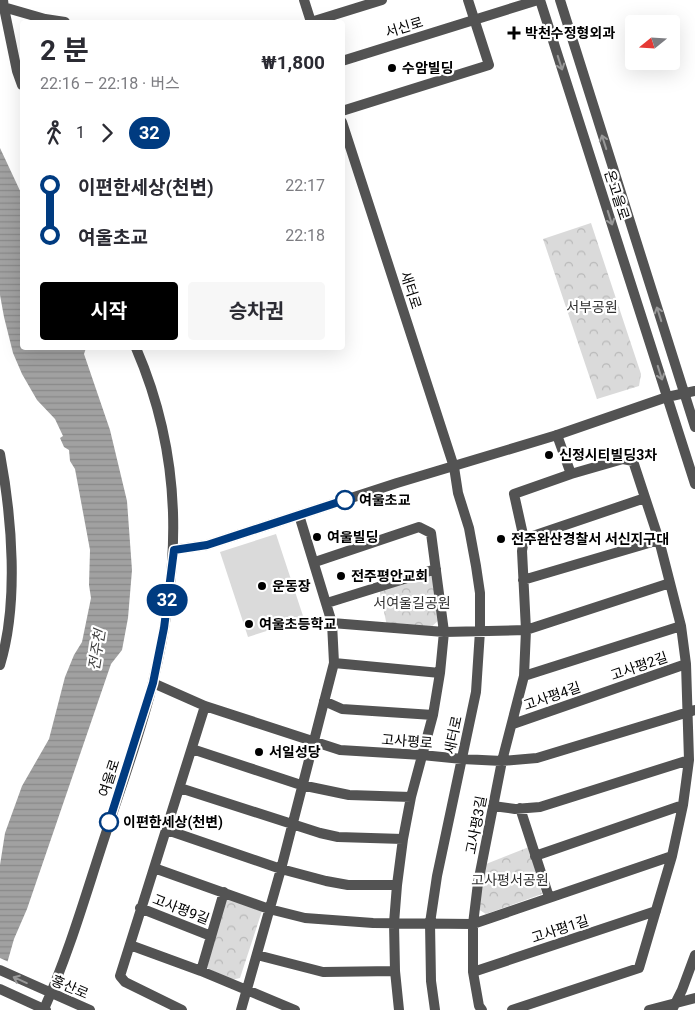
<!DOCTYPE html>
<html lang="ko">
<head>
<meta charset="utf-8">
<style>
  :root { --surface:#fff; --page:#f7f7f7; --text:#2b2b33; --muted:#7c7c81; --accent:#000 }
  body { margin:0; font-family:Roboto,"Noto Sans KR",sans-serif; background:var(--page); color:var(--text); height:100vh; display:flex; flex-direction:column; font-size:19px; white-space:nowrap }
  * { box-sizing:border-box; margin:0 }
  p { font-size:16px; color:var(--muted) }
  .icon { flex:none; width:28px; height:28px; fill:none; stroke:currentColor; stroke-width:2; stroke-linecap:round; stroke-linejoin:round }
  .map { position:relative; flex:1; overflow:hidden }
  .sheet { position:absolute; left:20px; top:20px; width:325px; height:330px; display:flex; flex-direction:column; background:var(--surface); border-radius:5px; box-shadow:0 5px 20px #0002 }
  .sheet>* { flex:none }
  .badge { padding:0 10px; border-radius:16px; font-size:18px; line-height:32px }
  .needle { width:32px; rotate:252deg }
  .tools { position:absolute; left:625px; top:15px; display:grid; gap:10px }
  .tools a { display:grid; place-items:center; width:55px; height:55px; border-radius:5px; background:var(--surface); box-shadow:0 5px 20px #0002; font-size:25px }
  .map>.badge { position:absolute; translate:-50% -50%; box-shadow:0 0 0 2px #fff }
  .legs { display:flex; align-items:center; gap:8px; height:55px; padding:0 20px; font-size:16px }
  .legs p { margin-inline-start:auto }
  .headline { display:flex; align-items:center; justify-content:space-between; height:85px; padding:0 20px }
  h1 { font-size:28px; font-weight:700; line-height:38px }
  .action { display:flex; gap:10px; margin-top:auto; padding:10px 20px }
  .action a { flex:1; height:58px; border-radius:5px; background:var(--accent); color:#fff; font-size:20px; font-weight:700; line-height:58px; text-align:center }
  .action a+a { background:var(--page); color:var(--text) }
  ul { padding:0 20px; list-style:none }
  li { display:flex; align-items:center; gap:18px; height:50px; font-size:19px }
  li i { display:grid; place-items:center; width:8px; height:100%; margin:0 6px; background:currentColor }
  li i::after { content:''; width:12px; height:12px; margin:-6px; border:4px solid; border-radius:50%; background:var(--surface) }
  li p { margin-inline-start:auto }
  li:first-child i { background:linear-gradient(#0000 50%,currentColor 0) }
  li:last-child i { background:linear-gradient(currentColor 50%,#0000 0) }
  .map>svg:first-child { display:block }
</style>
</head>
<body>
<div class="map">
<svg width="695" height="1010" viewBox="0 0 695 1010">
  <defs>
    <pattern id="park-crowns" width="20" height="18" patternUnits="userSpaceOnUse" patternTransform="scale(1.25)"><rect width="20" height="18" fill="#dadada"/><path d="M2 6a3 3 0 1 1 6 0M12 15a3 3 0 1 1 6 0" fill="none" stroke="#b9b9b9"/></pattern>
    <pattern id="water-rules" width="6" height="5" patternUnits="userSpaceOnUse" patternTransform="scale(1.25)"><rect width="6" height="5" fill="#a1a1a1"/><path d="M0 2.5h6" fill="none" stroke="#898989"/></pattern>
  </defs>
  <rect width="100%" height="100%" fill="#fff"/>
  <path fill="url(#park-crowns)" d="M591,223L641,374L639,386L597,399L543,239Z
    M433,575L439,620L430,628L387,626L379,588Z
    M529,847L542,894L486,914L478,909L486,864Z
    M225,897L262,911L240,978L231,980L207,968Z"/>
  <path fill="#dadada" d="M276,534L304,619L248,637L220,552Z"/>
  <path fill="url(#water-rules)" d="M0,148L22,195V348H86L84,354L110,430L127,501L132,570L128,618L122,650L111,664L27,909L14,939L0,988V865L5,833L22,786L49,739L65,677L74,655L82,642L91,598L89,585L90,550L75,469L70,461L69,450L64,447L60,438L63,436L55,419L37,400L22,374L13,353L4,317L0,295Z"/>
  <path fill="#fff" d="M0,958L11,963L2,989L0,990Z"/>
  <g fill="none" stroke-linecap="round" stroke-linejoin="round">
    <path stroke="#535353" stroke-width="10" d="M311,22L382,0
      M342,111L489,65L468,0
      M557,435L571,474
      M524,539L645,498
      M315,562L419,527L431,533L444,632L440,673L433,715L411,797L403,839L397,885L394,923L395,971L399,1010
      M523,580L659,540
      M327,603L436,569
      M332,623L444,632L526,630L670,583
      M334,663L440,673
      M524,676L681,626
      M153,683L205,706L340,750L422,755L462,759L502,761L537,758L695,710
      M324,701L342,709L433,715
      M513,724L686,664
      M192,749L301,785L349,795L411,797
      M180,788L320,833L338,837L403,839
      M493,806L515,809L540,807L689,760
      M520,808L549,897
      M167,830L281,869L326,881L348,885H397
      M535,856L683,805
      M154,868L269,909L305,918L373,923L473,924L672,856
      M140,908L211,936
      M130,945L201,971L295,1010
      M257,955L323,972L395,971
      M201,971L224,892
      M473,972L656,911
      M182,1010L125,982L120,976L205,706
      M241,1010L281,869L334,663L332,623L299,515
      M435,1010L431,981L430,923L437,876L476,692L480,631V593L476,566L469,528L458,493L454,467
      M482,1010L479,1006L473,972V924L478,883L502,761L524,676L526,630L522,551L524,539L514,494L571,474L623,459L633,461L659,540L681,626L686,664L689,760L683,805L672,856L639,968L512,1010"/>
    <path stroke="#535353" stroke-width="10" d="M3,0L4,8L17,71L22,85
      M304,0L311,22
      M540,0L695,484
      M560,0L695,427
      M0,6L45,19L65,22
      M342,61L538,0
      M342,122L454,467
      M0,454C12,518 19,603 0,665
      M173,550L207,545L397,483L557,435L667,397L695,391
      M0,970L90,1010
      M0,989L46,1010
      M44,1009C70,951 87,890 107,830C123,781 141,732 153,682C181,565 184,459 136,348
      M649,1010L695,998
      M672,1010L682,990L695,955"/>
  </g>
  <defs><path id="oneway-shaft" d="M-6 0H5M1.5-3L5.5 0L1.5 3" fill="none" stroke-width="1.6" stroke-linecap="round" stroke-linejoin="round" transform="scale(1.25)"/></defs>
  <g stroke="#989898">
    <use href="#oneway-shaft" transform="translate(560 63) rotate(72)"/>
    <use href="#oneway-shaft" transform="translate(604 142) rotate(-108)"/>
    <use href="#oneway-shaft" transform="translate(610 218) rotate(72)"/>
    <use href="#oneway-shaft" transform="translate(659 314) rotate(-108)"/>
    <use href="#oneway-shaft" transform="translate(660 373) rotate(72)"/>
    <use href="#oneway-shaft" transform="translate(20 980) rotate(-156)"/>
  </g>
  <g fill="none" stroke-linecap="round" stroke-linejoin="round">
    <defs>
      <path id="line-1" d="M109,822L153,683L164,628L174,550L207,545L345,500"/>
    </defs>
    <use href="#line-1" stroke="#fff" stroke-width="11"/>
    <use href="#line-1" stroke="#003b80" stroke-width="8"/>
  </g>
  <g fill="#000" stroke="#fff" stroke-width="2">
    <path d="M511.5 25.5h5v5h5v5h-5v5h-5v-5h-5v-5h5z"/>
    <circle cx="392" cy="68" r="5"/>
    <circle cx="549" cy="455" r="5"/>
    <circle cx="317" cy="537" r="5"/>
    <circle cx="501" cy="539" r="5"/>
    <circle cx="341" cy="576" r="5"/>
    <circle cx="262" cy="586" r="5"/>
    <circle cx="249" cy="624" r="5"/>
    <circle cx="259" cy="752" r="5"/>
  </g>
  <g fill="#fff" stroke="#003b80" stroke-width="2.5">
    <circle cx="345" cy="500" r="9"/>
    <circle cx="109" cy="822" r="9"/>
  </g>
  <g text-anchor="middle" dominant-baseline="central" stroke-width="4.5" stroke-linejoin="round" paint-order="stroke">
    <g font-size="14" fill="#000" stroke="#fff">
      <text transform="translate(404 27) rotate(-17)">서신로</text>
      <text transform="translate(617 195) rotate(72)">온고을로</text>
      <text transform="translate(411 290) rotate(72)">새터로</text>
      <text transform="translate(639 666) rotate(-19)">고사평2길</text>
      <text transform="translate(552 696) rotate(-19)">고사평4길</text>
      <text transform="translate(453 735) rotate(-78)">새터로</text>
      <text transform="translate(407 741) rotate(4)">고사평로</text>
      <text transform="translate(109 778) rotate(-72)">여울로</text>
      <text transform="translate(476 825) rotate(-79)">고사평3길</text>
      <text transform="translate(181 909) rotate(21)">고사평9길</text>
      <text transform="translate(560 929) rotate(-18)">고사평1길</text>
      <text transform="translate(70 987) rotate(23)">홍산로</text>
    </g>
    <g font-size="14" font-weight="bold" fill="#000" stroke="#fff" text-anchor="start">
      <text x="525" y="33">박천수정형외과</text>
      <text x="402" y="68">수암빌딩</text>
      <text x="559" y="455">신정시티빌딩3차</text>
      <text x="327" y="537">여울빌딩</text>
      <text x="511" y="539">전주완산경찰서 서신지구대</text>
      <text x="351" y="576">전주평안교회</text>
      <text x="272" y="586">운동장</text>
      <text x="259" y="624">여울초등학교</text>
      <text x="269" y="752">서일성당</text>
    </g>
    <g font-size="14" fill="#313131" stroke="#fff">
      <text x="592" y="307">서부공원</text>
      <text x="412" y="603">서여울길공원</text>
      <text x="510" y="880">고사평서공원</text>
    </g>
    <g font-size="14" font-weight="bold" fill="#000" stroke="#fff" text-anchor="start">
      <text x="359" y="500">여울초교</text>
      <text x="123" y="822">이편한세상(천변)</text>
    </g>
    <g font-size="15" font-style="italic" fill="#424242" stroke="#fff">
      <text transform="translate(97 650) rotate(-81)">전주천</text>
    </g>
  </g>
</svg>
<div class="tools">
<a><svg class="needle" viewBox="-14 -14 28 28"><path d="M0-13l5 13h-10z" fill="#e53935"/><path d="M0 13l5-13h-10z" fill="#7c7c81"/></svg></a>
</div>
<b class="badge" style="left:167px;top:600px;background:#003b80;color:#fff">32</b>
<section class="sheet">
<div class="headline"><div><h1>2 분</h1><p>22:16 – 22:18 · 버스</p></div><b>₩1,800</b></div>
<div class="legs"><svg class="icon" aria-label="walk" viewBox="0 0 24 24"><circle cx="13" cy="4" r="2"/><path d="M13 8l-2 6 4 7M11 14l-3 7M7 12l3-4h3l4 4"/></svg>1<svg class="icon" aria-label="forward" viewBox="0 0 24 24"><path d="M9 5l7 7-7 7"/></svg><b class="badge" style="background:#003b80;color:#fff">32</b></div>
<ul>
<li><i style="color:#003b80"></i><b>이편한세상(천변)</b><p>22:17</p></li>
<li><i style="color:#003b80"></i><b>여울초교</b><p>22:18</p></li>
</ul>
<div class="action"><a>시작</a><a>승차권</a></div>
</section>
</div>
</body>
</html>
